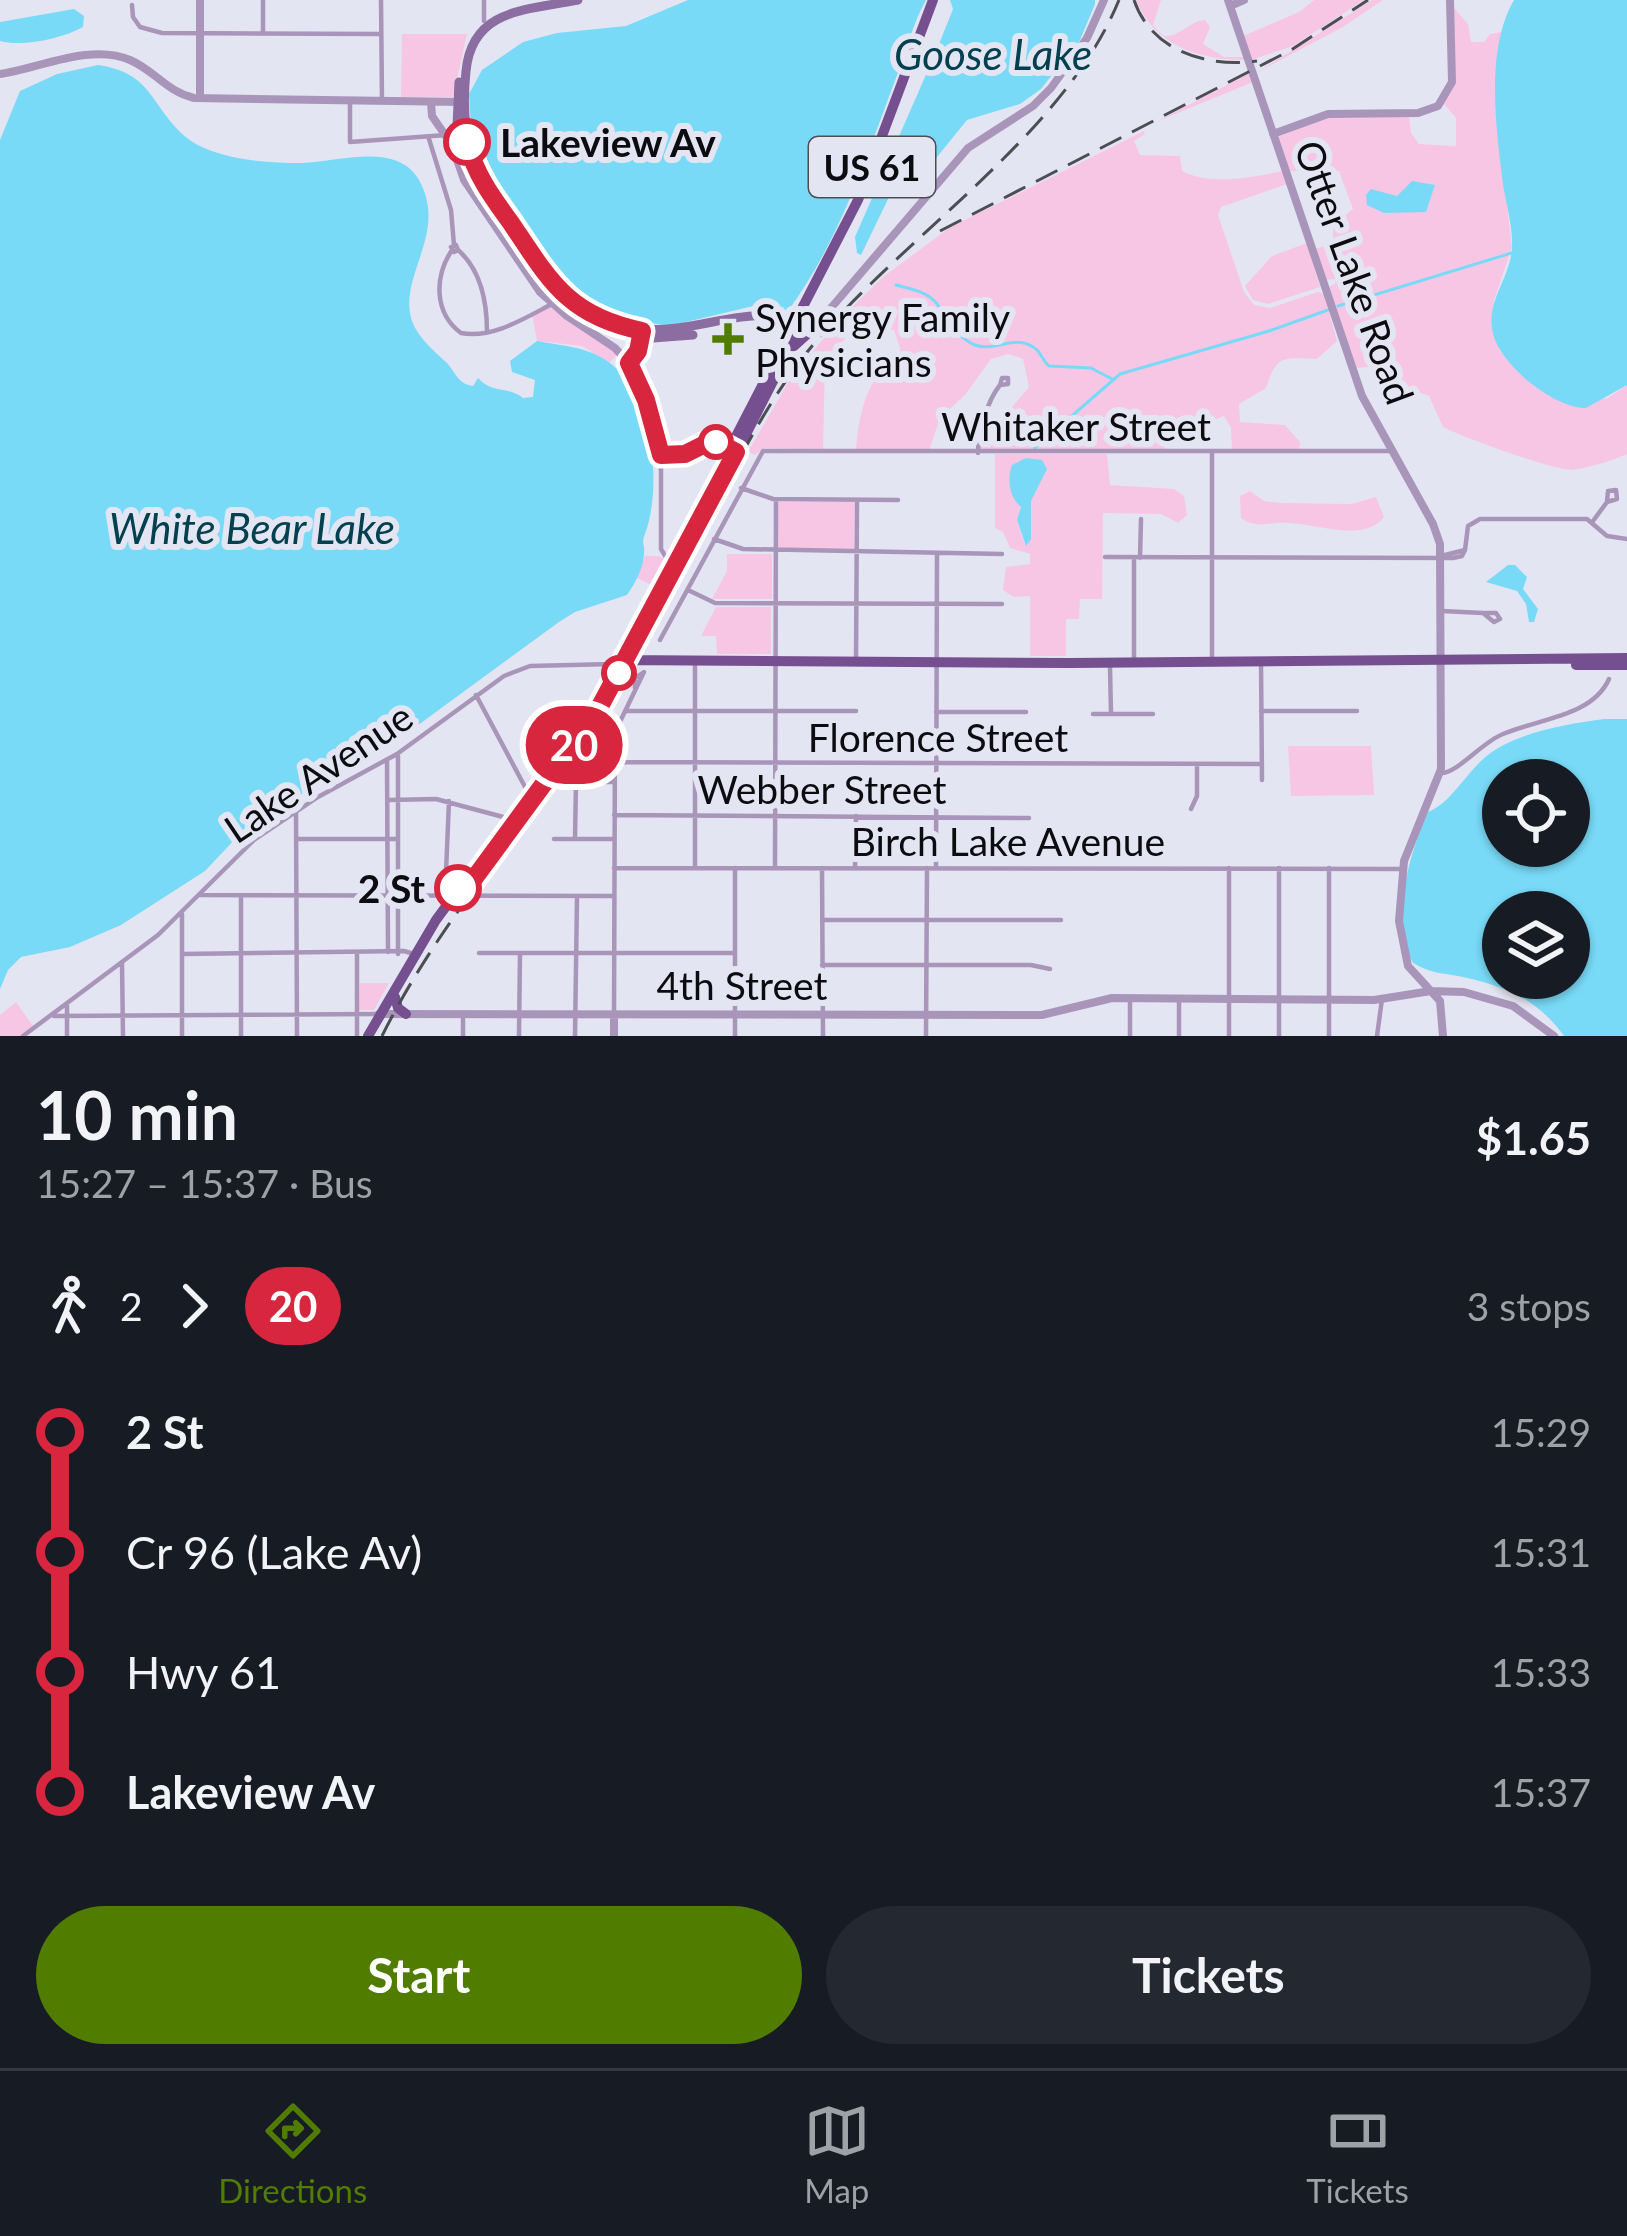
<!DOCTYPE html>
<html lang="en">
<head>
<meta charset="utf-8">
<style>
  :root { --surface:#171b24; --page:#242831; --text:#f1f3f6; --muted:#9ea1a6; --line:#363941; --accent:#507c00 }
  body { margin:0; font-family:Lato,sans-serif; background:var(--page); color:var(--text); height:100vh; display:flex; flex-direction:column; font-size:45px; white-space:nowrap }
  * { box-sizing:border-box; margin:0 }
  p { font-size:39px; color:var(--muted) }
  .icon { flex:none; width:66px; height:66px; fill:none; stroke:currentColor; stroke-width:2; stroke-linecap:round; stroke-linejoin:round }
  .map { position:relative; height:1036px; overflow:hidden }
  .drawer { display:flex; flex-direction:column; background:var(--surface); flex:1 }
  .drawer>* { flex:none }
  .badge { padding:0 24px; border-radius:39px; font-size:42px; line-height:78px }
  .tools { position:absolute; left:1482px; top:759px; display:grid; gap:24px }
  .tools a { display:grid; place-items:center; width:108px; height:108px; border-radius:50%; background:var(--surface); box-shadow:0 3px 9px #0004; font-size:60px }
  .map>.badge { position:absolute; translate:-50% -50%; box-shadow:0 0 0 6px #fff }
  .legs { display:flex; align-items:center; gap:18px; height:132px; padding:0 36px; font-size:39px }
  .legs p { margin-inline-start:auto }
  .head { display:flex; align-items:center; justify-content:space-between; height:204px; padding:0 36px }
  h1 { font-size:66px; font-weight:700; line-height:90px }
  .primary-button { display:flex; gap:24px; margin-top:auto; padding:24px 36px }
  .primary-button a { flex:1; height:138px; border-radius:72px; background:var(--accent); color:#fff; font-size:48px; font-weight:700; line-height:138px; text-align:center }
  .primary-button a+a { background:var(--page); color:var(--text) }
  ul { padding:0 36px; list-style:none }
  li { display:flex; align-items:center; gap:42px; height:120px; font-size:45px }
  li i { display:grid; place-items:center; width:18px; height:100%; margin:0 15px; background:currentColor }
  li i::after { content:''; width:30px; height:30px; margin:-15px; border:9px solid; border-radius:50%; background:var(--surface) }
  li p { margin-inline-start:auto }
  li:first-child i { background:linear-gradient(#0000 50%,currentColor 0) }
  li:last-child i { background:linear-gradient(currentColor 50%,#0000 0) }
  .tab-bar { display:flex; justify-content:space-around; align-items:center; height:168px; border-top:3px solid var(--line); background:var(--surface); font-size:33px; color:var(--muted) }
  .tab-bar a { display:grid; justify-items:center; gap:6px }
  .tab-bar .selected { color:var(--accent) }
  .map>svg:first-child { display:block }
</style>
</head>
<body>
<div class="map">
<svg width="1627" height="1036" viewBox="0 0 1627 1036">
  <rect width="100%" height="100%" fill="#e4e5f2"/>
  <path fill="#f8c6e5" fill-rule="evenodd" d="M1136,0H1161L1153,25L1163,36C1179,38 1189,21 1205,20L1210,27L1203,44L1224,57H1244L1246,60C1199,60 1155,46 1136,0Z
    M1314,0H1364L1293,46L1251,60L1243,36L1299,12Z
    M1372,0H1383L1343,27L1256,73Z
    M1454,8L1468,24L1471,42H1484L1490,34L1502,32L1499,139L1512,247L1494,301L1491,324L1500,351L1513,365L1564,403L1608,398L1627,385V454C1615,460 1584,469 1571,470C1553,470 1462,437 1443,427L1429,396L1405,387L1381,366L1355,368L1328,287L1335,284L1336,279L1325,280L1315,249L1333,243V225L1353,209L1339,171H1289L1278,137L1332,116L1409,115L1411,133L1419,144L1456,146V118L1444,104L1455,80Z
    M402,34H467L453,97H401Z
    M1250,73L1253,82L1156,122Z
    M1144,131L1145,134L1134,141L1140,155L1180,156L1182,171C1210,186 1252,177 1283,171L1287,184L1221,207L1218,215L1244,292L1254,305L1270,308L1318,292L1324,294L1337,341L1317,359C1283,358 1277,354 1266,388L1239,404L1240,422L1285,425L1300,442L1299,452H1232L1231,428L1224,416L1204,424L1168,425L1164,451L980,449L988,414L1001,420L1029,387L1023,359L1009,354L991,359L965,395L940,418L929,451L856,450C858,423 863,395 879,373L899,366L900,348L894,330L856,327L846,313L883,277L949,228Z
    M1307,243L1320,287L1268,304L1253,300L1245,286L1272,256Z
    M552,304L620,352L609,363L582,346L537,341L532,314Z
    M843,315L853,329L825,363L823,449L764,448L755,455L748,452L790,379Z
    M995,454H1107L1110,485L1174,489L1184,496L1187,515L1178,523L1161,514L1103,513L1102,599H1080L1079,619H1066V656H1030V596L1014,597L1003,590L1006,567L1030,564V554L1010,548L1003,532L995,528ZM1029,458L1025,545L1017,520L1021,506L1015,501L1010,480L1012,465Z
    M1250,491L1264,501L1281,503L1352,504L1376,497L1384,517C1364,543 1317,524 1289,523C1271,521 1256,530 1241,518L1240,496Z
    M778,502H854V551L778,550Z
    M727,554H772V599H712L727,571Z
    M645,556H659L667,561L655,587L637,578Z
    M716,607H771V654H717L716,636H701Z
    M1288,746H1371L1374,795L1291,796Z
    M360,983H389L374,1010H359Z
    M16,1002L33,1026L21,1036H0V1015Z"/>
  <path fill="#79daf7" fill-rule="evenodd" d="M688,0H926C913,23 908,46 899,70C867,154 842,237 788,311L762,304L669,326L614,317L582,301L552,273L491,184L472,142L469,94L482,70L523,42L557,33L626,26Z
    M950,0H1095V4L1080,40L1041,89L1020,104L967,120L933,162L904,166L861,255L857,253L855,237L935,54L953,9Z
    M1514,0H1627V385L1586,408C1555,408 1504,368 1494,337C1483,304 1510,280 1512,248C1513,226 1506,205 1503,184C1496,128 1485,50 1514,0Z
    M74,9L84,16L83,27C61,39 23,47 0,41V22Z
    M98,65C154,73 150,107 187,138C199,148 222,155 238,158C259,162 281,163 302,163C337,162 397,141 419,180C449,234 397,276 412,321C418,338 435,352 447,363C456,373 458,384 473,386L478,378C492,394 508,386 523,398L533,397L535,380L512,372L510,361L537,341C569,347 597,347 621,373C655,409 661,491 645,534C641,543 645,544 644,553C644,567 635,584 627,595L575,612L559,622L395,742L293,799L238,836L205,871L121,925L70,947L21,957L8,970L0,989V140L20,91L57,74Z
    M1412,181L1435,185L1426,212L1384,213L1367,205L1366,195L1371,189L1397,196Z
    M1026,458L1042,460L1047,469L1031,501V539L1026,546L1017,520L1021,507C1009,497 1007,479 1012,465Z
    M1508,565H1515L1527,577L1523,589L1538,609L1534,622H1529L1526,604L1517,591L1486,582Z
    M1604,719H1627V1036H1564C1537,998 1502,985 1458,976C1441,973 1430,973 1413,963C1390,922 1409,853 1428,812C1449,804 1464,777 1481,761C1510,733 1566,724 1604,719ZM1503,780H1569V846H1503ZM1503,912H1569V978H1503Z"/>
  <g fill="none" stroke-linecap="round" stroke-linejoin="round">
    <path stroke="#79daf7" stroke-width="3" d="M896,285C910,289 927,291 937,304C949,319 956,337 975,345C996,353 1019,331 1038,351C1042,356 1044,362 1049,366L1091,368L1112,379
      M1338,306L1515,252
      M1035,448L1120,374L1269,331L1328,310"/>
    <path stroke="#a995b9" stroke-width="4.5" d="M381,0L382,101
      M484,0V21
      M132,5L133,17L140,27L162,33L381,34
      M263,33V0
      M350,101V142L446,135
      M429,139L451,210L454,245
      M456,245L458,250L454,252L451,247Z
      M452,250C434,277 434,313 461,333C492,339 525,318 552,304
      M458,250C481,270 487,302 487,332
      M978,453C978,433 987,401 1000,385L1008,384V378H1002L1000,385
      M741,488L773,499L898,500
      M1593,521L1607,502L1617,499L1616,490L1608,491L1607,502
      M714,539L743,549L1002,554
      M1465,550L1468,526L1480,519H1587L1607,536L1627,539
      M1441,556L1465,550
      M1105,557L1453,558L1462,556L1465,550
      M1140,558L1141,519
      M667,559L661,549V455H685L713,441L736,452
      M688,590L715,603L1002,604
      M1442,611L1483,613
      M1483,613H1496L1500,619L1494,622Z
      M660,640L763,451H1391
      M1212,657V453
      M1134,660V558
      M856,661L857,500
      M1261,661L1262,780
      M1110,667L1111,714
      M476,695L532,800
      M625,711H856
      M1261,711H1357
      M936,712H1026
      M1093,714H1153
      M567,718L580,724
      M387,760L388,952
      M614,762L1262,764
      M1441,773C1458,773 1482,742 1503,734C1537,719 1592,717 1609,679
      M389,800L436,799L507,818
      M1191,809L1197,796V764
      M296,811L297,1036
      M614,815L1029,818
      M297,839H398
      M554,839H614
      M575,839L576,782H614
      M775,866L776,500
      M695,867V663
      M614,868L1401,869
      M735,868V1036
      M822,868L823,1036
      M855,868L856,816
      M936,868L937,553
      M200,895L614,896
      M445,896L449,801
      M822,920H1061
      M357,952V1036
      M479,953H734
      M182,954L404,951L414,954
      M398,954V756
      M122,963L123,1036
      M822,965H1031L1050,969
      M1130,998V1036
      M1179,998V1036
      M614,1014L615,732L644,672L635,678V688
      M54,1016L379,1014
      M23,1036L158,935L254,840L318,797L397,754L504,676L530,666L613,664
      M67,1036V1003
      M182,1036V914
      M241,1036V897
      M463,1036V1015
      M519,1036L520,953
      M575,1036L577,897
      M926,1036L927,868
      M1229,1036V868
      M1279,1036V868
      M1329,1036V868
      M1377,1036L1382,999"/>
    <path stroke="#a995b9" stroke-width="8" d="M200,0V98
      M1228,0L1362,396L1433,524L1440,544L1441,769L1404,861L1399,921L1408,966L1440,1001L1443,1036
      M1230,6L1244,0
      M0,74C40,68 91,43 130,60C154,70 167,92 194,98L463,102
      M431,102L432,116L452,145L464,180L540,292L567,316L615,348L629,363L646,400L661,455
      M1273,134L1328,114L1418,113L1438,106L1452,82L1450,0
      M813,329L968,148L1033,106L1051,88L1087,38L1104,0
      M629,363L636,355L642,332
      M379,1014L1042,1015L1112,998L1374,1000L1431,991L1464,992L1513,1006L1554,1036
      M614,1036V1015"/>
    <path stroke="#8b6da1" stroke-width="9" d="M578,0C528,10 472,8 466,71C459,139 473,169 511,224C528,249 542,277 565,297C654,374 746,285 800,328
      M459,82L457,126L468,165
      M615,330L653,338L693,335"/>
    <path stroke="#754f8f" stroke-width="10" d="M794,346L814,328
      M740,446L794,340
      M619,660L1070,663L1627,658
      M1576,665H1627
      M395,997L398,1008L406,1014
      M368,1036L436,920L577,729L636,630L858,200L933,0"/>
    <path stroke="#4d4d54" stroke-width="3" stroke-dasharray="24 12" stroke-linecap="butt" d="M1134,0C1151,51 1207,68 1257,61
      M940,231L1291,50L1368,0
      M382,1036C448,903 555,795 632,668C694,566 733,445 808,351C902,236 1063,137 1119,0"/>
  </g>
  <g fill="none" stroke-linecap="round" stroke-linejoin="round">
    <defs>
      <path id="line-1" d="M458,888L453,896L462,895L598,710L736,452L713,440L685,454L661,455L646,400L629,363L638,351L642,331C568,316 550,281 511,223C492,197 475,174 467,142"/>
    </defs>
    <use href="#line-1" stroke="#fff" stroke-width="27"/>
    <use href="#line-1" stroke="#d7263d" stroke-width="18"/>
  </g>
  <g fill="#fff" stroke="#d7263d" stroke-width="6">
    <circle cx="467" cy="142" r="21"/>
    <circle cx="716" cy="442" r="15"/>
    <circle cx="619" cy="673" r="15"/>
    <circle cx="458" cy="888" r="21"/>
  </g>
  <path fill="#507c00" stroke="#e4e5f2" stroke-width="4.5" d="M722 321h12v12h12v12h-12v12h-12v-12h-12v-12h12z"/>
  <g text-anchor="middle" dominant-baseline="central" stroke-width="12" stroke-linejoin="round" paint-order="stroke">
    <rect fill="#e4e5f2" stroke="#4d4d54" stroke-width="3" x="809" y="137" width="126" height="60" rx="9"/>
    <g font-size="36" font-weight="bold" fill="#0c0c10">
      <text x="872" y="167">US 61</text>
    </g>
    <g font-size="39" font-weight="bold" fill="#0c0c10" stroke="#e4e5f2" text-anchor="start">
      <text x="500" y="142">Lakeview Av</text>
      <text x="425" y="888" text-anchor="end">2 St</text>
    </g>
    <g font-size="39" fill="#0c0c10" stroke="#e4e5f2">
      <text transform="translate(1355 272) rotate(70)">Otter Lake Road</text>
      <text x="1076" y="426">Whitaker Street</text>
      <text x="938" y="737">Florence Street</text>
      <text transform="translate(318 772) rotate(-34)">Lake Avenue</text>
      <text x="822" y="789">Webber Street</text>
      <text x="1008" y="841">Birch Lake Avenue</text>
      <text x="742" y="985">4th Street</text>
    </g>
    <g font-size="39" fill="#0c0c10" stroke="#e4e5f2" text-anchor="start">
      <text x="755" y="317">Synergy Family<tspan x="755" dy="45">Physicians</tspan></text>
    </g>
    <g font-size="42" font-style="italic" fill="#00404f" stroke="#e4e5f2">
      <text x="993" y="54">Goose Lake</text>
      <text x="252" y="528">White Bear Lake</text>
    </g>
  </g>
</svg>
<div class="tools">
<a><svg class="icon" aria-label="locate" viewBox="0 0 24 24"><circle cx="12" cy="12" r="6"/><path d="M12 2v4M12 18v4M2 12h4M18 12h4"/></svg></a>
<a><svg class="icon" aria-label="layers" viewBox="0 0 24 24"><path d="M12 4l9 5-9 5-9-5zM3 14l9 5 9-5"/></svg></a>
</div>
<b class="badge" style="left:574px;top:745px;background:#d7263d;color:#fff">20</b>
</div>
<section class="drawer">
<div class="head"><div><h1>10 min</h1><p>15:27 – 15:37 · Bus</p></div><b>$1.65</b></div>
<div class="legs"><svg class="icon" aria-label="walk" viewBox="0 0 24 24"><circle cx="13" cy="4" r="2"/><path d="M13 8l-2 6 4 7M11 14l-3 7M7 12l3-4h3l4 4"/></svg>2<svg class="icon" aria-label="forward" viewBox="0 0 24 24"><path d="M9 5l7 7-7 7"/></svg><b class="badge" style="background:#d7263d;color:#fff">20</b><p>3 stops</p></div>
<ul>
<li><i style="color:#d7263d"></i><b>2 St</b><p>15:29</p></li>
<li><i style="color:#d7263d"></i><span>Cr 96 (Lake Av)</span><p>15:31</p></li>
<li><i style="color:#d7263d"></i><span>Hwy 61</span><p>15:33</p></li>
<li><i style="color:#d7263d"></i><b>Lakeview Av</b><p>15:37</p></li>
</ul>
<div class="primary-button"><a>Start</a><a>Tickets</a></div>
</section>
<nav class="tab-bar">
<a class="selected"><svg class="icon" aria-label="directions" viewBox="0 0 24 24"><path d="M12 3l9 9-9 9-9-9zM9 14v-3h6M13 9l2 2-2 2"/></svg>Directions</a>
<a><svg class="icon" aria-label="map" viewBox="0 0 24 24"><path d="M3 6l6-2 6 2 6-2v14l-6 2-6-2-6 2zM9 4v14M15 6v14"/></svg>Map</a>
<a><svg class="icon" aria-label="tickets" viewBox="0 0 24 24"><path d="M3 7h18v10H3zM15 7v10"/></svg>Tickets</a>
</nav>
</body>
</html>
